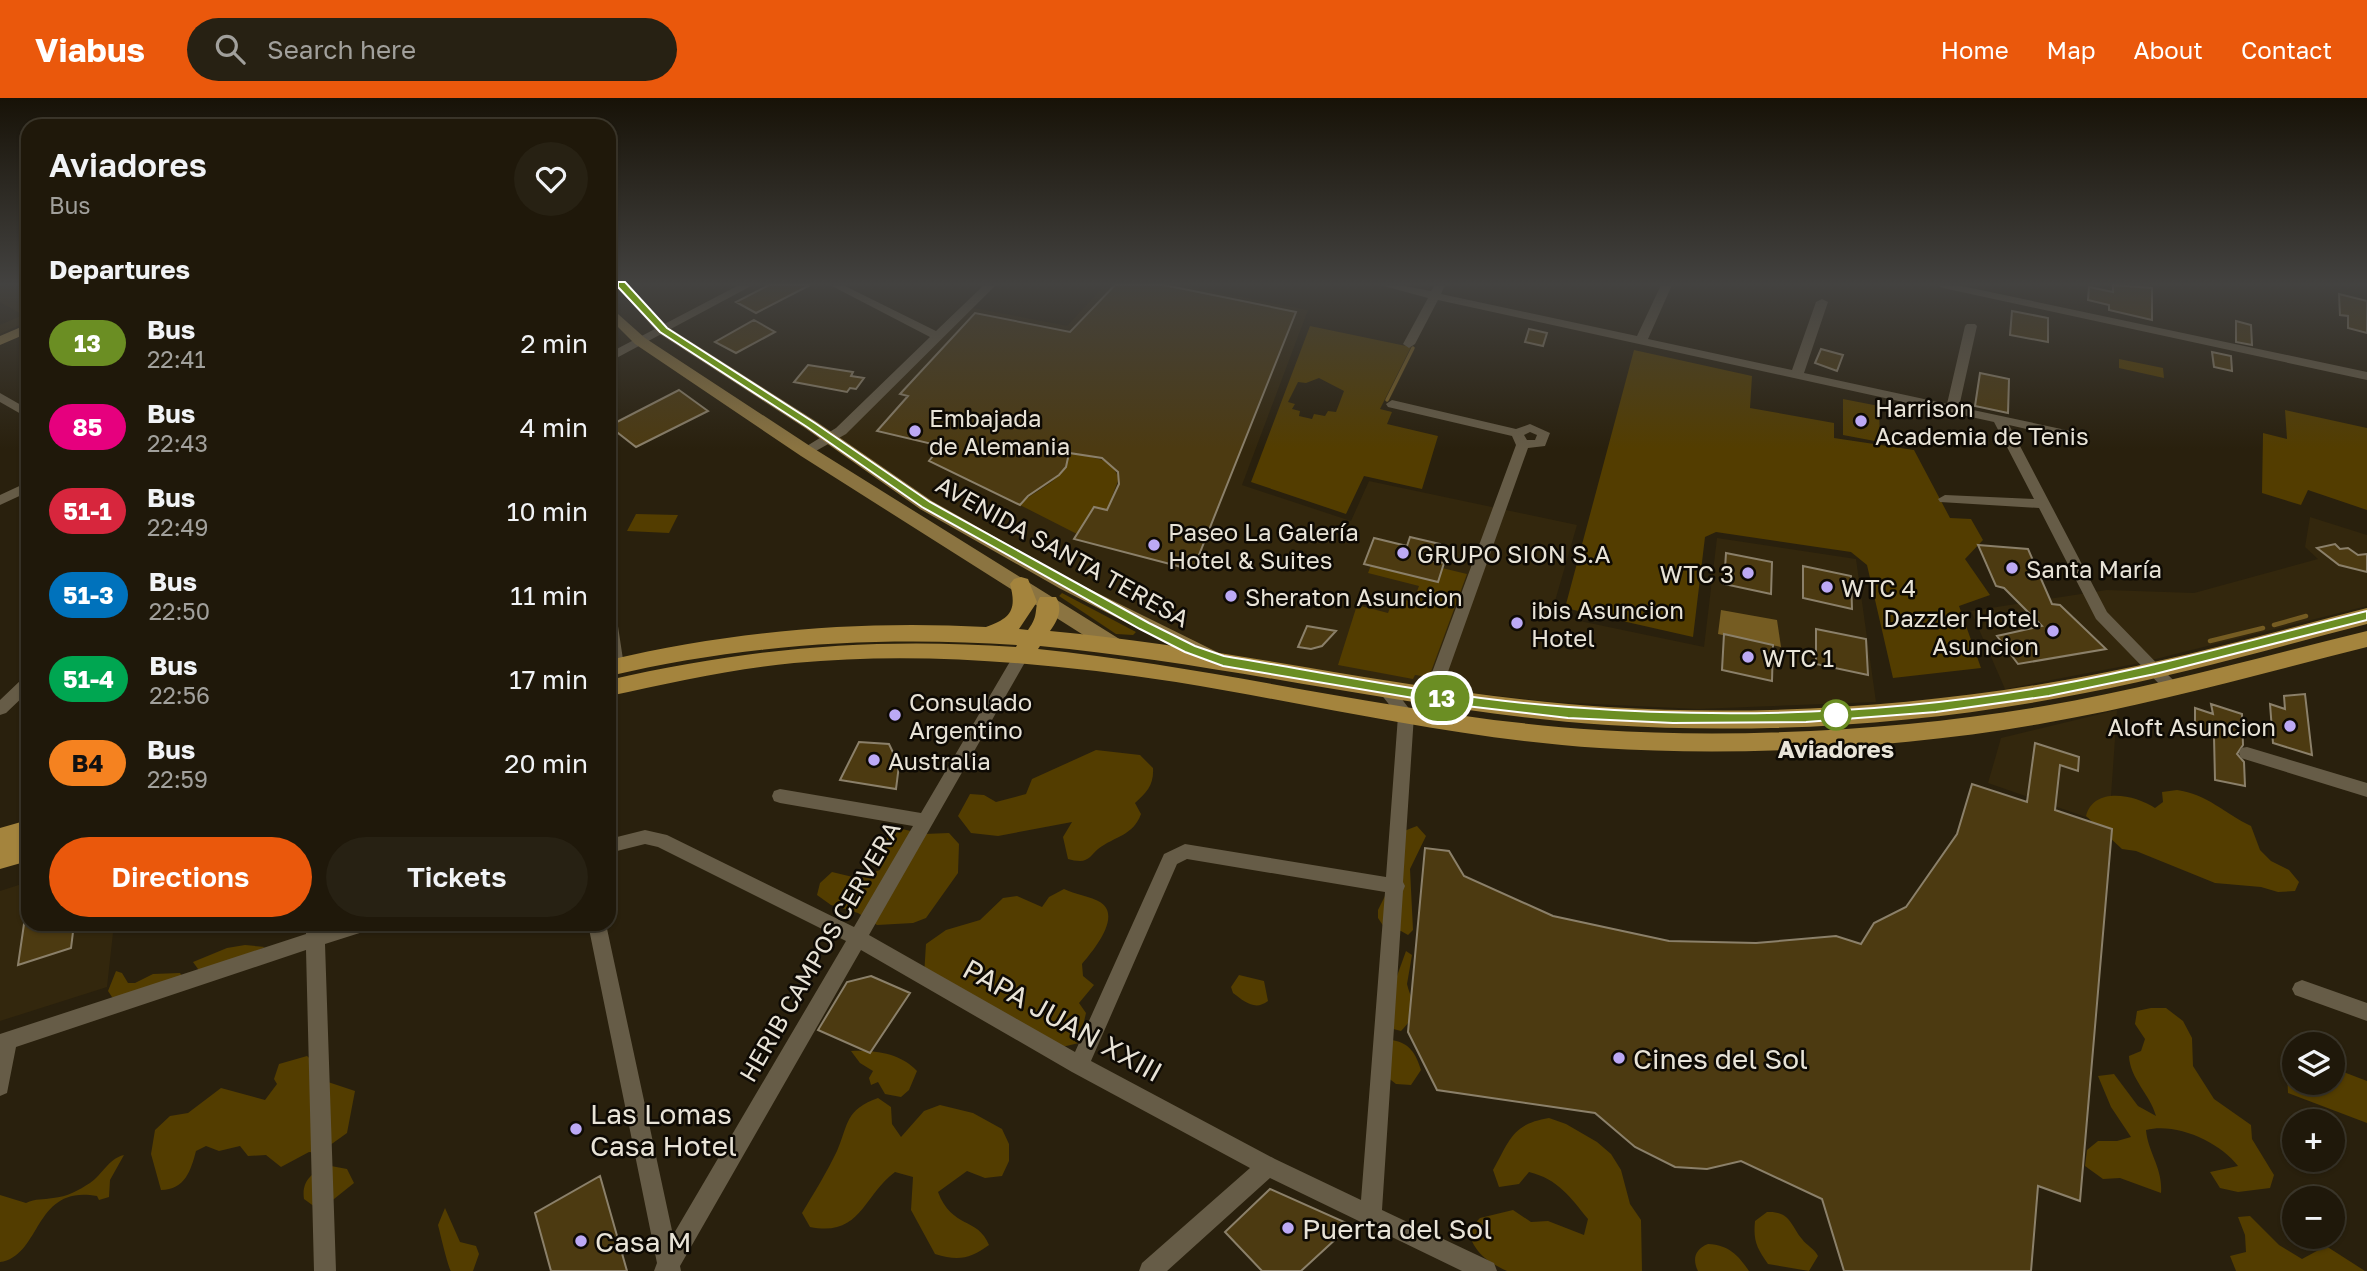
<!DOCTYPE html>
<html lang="en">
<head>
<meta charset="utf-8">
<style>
  :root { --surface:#1f180a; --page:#272113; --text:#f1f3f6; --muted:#a1a09c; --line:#3c372b; --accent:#ea580c }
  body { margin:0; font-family:"Golos Text",sans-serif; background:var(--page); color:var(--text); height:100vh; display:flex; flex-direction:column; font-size:26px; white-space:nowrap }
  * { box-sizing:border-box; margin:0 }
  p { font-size:23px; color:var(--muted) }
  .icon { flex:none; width:38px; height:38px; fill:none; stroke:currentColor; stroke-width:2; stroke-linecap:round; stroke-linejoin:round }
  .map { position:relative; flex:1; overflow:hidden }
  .drawer { position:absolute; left:21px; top:21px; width:595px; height:812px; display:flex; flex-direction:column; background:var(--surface); border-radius:21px; box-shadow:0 2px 5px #0004,0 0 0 2px var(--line) }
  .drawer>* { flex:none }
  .badge { padding:0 14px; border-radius:23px; font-size:24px; line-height:46px }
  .controls { position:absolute; left:2282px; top:934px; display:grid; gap:14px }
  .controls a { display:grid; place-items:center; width:63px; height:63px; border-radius:50%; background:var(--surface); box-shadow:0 2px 5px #0004,0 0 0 2px var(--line); font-size:35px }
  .map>.badge { position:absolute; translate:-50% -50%; box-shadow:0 0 0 4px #fff }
  h2 { padding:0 28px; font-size:26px; line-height:63px }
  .round { display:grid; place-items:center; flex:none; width:74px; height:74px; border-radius:37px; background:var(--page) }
  .summary { display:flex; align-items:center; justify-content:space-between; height:119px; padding:0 28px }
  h1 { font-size:33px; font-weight:600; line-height:52px }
  .primary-button { display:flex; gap:14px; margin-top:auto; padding:14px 28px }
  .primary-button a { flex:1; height:80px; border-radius:42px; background:var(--accent); color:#fff; font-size:28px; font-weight:600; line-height:80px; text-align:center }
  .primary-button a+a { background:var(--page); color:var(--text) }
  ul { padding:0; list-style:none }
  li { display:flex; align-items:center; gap:21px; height:84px; padding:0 28px }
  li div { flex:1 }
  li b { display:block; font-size:26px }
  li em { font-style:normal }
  li .badge { min-width:77px; font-weight:700; text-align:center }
  header { display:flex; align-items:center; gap:42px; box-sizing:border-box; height:98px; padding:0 35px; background:var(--accent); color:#fff }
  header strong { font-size:33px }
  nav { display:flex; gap:38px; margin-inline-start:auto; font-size:24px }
  .search { width:490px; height:63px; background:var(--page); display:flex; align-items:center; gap:18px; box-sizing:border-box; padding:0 24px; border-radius:38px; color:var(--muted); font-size:26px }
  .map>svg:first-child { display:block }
</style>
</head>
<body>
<header>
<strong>Viabus</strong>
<div class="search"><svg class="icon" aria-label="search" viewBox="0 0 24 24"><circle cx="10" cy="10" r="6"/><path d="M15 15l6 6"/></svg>Search here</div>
<nav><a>Home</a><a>Map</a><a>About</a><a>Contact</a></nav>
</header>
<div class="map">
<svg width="2367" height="1173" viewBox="0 0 2367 1173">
  <rect width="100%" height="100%" fill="#29200d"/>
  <path fill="#33270d" d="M0,187H28V223L0,236V227L23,217L0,204Z
    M1105,187H1179L1308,212L1242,387L1351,423L1369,383L1577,427L1551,517L1704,549L1717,440L1856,461L1876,604L1698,611L1553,604L1443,592L1214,554L1043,468L935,405L836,340L969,209L1067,228Z
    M2310,419L2367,437V508L2140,565L2005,591L1971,513L2107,492L2194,495L2318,461L2305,449Z
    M2117,612L2109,727L1988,685L2001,640Z
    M28,784V826H114L107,889L0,923V793Z"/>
  <path fill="#533d00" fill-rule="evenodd" d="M1310,228L1411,249L1380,311L1392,314L1387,326L1438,338L1422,391L1364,378L1346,416L1251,384ZM1319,280L1344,293L1336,314L1328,313L1325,318L1314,316L1312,321L1299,318L1300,313L1292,311L1295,306L1288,304L1298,284L1306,285Z
    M1634,252L1752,278L1750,310L1834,325V340L1914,352L1950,420L1971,421L1983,442L1965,461L1990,497L1959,508L1981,570L1893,580L1867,467L1851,454L1716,434L1705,439L1693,539L1565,510Z
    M2119,261L2163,270L2164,280L2119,270Z
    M1843,301L1879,308L1880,344L1843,337Z
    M2285,312L2367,330V412L2308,392L2301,407L2262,395L2263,335L2287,341Z
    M1075,355L1110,364L1119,380L1107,412L1077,436L1020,407C1034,391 1069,382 1067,357Z
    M636,416L678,417L669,435L627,433Z
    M1371,467L1442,470L1467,476L1429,579L1415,577L1413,581L1338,567L1357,507L1388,515L1394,499L1413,504L1419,488L1368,475Z
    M1062,495L1136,534L1133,537L1116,536L1059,498Z
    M1096,652L1140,657L1153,670C1154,687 1147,694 1135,705L1141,716C1133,738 1115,738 1098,751C1092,756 1089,763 1080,763C1076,763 1072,762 1068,761L1063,739L1072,724L998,738L971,735L958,718L970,696L984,697L996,704L1026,696L1032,681Z
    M2177,692C2207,696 2224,715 2251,728L2260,752L2271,763L2289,772L2299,784L2295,793L2278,794L2261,789L2215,785L2136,753L2122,751L2086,718C2094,688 2135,697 2155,710L2163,704L2162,694Z
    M1417,728L1426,738L1410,771L1413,832L1408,837L1401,833L1386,832L1378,820V812L1389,790L1404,733Z
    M902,731L924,736L949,735L959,746L958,775L926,820L913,825L877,827L858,815L831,807L817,797L820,785L832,774L857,780L880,772L887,739Z
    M1064,791C1074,796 1092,799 1100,804C1123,818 1092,854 1082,866L1083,878L1094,887L1079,905L1086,915L1079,945L1062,949L924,878L926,846L946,832L980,822L1003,800L1017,798L1042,809L1049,799Z
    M245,847L265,849L203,878L193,864L227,850Z
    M1406,853L1412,857L1407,886C1412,908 1424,909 1401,933L1386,929L1397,878Z
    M116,873L122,875L128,885H135L153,876L180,875L184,881L125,901L112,899L108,893Z
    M1239,877L1264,883L1268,903C1255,913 1245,904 1233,895L1231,889Z
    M2151,910H2166L2183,923L2192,940L2193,968L2214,1001L2251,1027L2252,1041L2274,1077L2270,1090L2238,1094L2220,1090L2210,1074L2238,1068C2220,1044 2176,1024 2146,1032C2148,1055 2163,1070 2161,1095L2120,1080L2103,1081L2085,1068L2087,1052L2098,1043H2117L2131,1039L2111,1009L2098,978L2114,976L2138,1008L2156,1018C2150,996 2130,981 2129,958L2141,953L2145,941L2135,926L2137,913Z
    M1392,942C1410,945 1416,956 1421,972L1411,987L1396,986L1382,975Z
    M851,953C875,952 900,955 917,973L909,992L901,999L885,996L878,984L871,987L869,980L873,973L860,965Z
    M2286,953L2294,956V985H2333V970L2367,983V1025L2288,995Z
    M307,958L316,966L319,981L355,993L347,1035L319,1055L309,1054L281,1069L266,1057L248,1058L240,1048L219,1053L206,1048L196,1053C191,1072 185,1092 161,1092L151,1056L155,1032L170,1018L188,1015L221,990L265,1002L277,986L274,981L279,966Z
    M878,1000L891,1009L892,1026L901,1039L924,1013L940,1007L973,1015L1002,1031L1009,1046V1063L1002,1078L985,1080L967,1073L938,1094C952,1131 978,1119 989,1147C970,1161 958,1163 935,1156L911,1112L913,1079L895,1074C862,1099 861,1139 810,1129L802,1115C814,1095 827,1074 837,1053C849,1025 845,1012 878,1000Z
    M1549,1020L1566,1026L1597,1044L1611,1056L1621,1072L1630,1106L1641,1122L1642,1173H1507C1486,1163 1475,1155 1468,1133L1480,1120L1513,1112L1531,1124L1548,1123L1584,1137L1588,1121C1570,1099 1558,1081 1529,1074L1519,1086L1499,1089L1493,1072C1510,1042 1512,1026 1549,1020Z
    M124,1057L110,1082L109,1099L99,1102L97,1098C33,1086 42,1158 0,1164V1097L26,1105C36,1100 43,1102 53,1100C67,1099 79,1092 90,1085C103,1076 108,1061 124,1057Z
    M331,1068L347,1071L354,1085L324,1109H315L304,1101C301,1082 314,1072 331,1068Z
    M445,1110L460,1144L476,1148L479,1156L473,1173H451C448,1169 440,1135 438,1127Z
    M1767,1114C1790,1113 1790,1126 1802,1141C1807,1148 1814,1150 1818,1158L1809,1173L1768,1166C1757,1150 1753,1143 1755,1123Z
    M2250,1118L2279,1147L2302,1161L2326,1148L2365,1173H2236L2230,1158L2246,1154L2245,1137L2238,1119Z
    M1708,1146C1729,1147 1738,1157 1749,1173H1698C1692,1161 1695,1151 1708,1146Z"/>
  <path fill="#755c22" d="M1721,512L1777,522L1781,549L1718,536Z"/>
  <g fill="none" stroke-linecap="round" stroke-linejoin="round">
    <path stroke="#755c22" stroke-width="3.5" d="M1387,302L1413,250"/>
    <path stroke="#755c22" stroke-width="4.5" d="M2274,527L2306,518
      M2210,543L2263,530"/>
  </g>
  <path fill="#4c3a11" stroke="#8b806a" stroke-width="2" d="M769,187H810L756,215L736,204Z
    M1115,187H1164L1296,214L1193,472L1074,441L1094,409L1107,412L1119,386L1118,374L1102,360L1069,355L1066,369L1059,377L1028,398L1020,407L929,363L941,348L877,333L908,298L900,296L975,215L1070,234Z
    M2113,187L2152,190V222L2109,212V207L2088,202L2089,189L2113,194Z
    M2339,196L2367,203V235L2348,230V218L2340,217Z
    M2012,213L2048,220V244L2010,237Z
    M754,222L775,234L736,255L715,244Z
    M2236,223L2251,227L2252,247L2236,244Z
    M1529,231L1547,235L1543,248L1525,244Z
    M1821,251L1843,257L1837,273L1815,265Z
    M2212,254L2231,258L2232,273L2214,269Z
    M808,267L853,274L851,278L864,280L856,291L850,290L847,294L794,284Z
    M1980,275L2009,281L2008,315L1975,308Z
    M679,292L708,313L636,349L609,328Z
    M1410,439L1440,446L1434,463L1444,465L1438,484L1364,466L1374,440L1407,448Z
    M2335,446L2340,451L2348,450L2358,457L2367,456V474L2339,467L2317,450Z
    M1978,447L2028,451L2052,506L2060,507L2106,551L2018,566L1997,538L2042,528L2004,490L1996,488Z
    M1726,455L1772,464L1771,496L1724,486Z
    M1803,468L1851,478L1852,511L1803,500Z
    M1307,528L1336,533L1322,548L1311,551L1298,549Z
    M1816,531L1866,541L1868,577L1816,566Z
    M1724,536L1773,547L1772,583L1722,572Z
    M2305,596L2312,657L2273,645L2270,606L2285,611L2284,598Z
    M2211,606L2242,616L2243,647L2237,656L2244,664L2245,688L2215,682L2214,638L2195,632V610L2213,616Z
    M859,644L889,646L899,667L896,691L840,682Z
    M2035,645L2079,659L2078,673L2060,667L2055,712L2112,731L2080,1103L2038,1088L2031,1173H1844L1822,1101L1741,1063L1707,1071L1675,1069L1635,1049L1595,1015L1437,992L1408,934L1425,750L1449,753L1464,778L1553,818L1669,843L1756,845L1836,838L1861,846L1874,825L1906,809L1957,736L1972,686L2027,704Z
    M24,826H74L71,850L18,867Z
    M871,878L910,895L870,955L818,932L847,884Z
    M600,1078L627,1173H551L535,1115Z
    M1270,1091L1351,1127L1301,1173H1262L1225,1134Z"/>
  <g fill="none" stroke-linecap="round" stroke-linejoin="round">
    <path fill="#665c47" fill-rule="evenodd" d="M739,187H753L609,264V255Z
      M830,187H843L936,233L984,187H996L846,336L807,358L800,354L802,351L836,330L930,239Z
      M1380,187H1399L1431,193L1435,187H1445L1441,196L1637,238L1661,187H1672L1648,241L1792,272L1816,204L1822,201L1828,204L1804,275L1947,306L1965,228L1967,226H1975L1977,228L1959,309L2080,335V341L2075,342L2009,327L2107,514L2178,587L2170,593L2164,591L2096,521L2039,410L1940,404L1938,401L1945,397L2034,401L1994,324L1438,202L1415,246L1409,250L1403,246L1428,200Z
      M1937,187H1957L2367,274V282L1943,190Z
      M0,295L28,311V320L0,304Z
      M1392,302L1516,331L1530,326L1550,335L1545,348L1528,350L1439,599L1437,603H1425L1423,599L1516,347L1512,338L1388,309L1386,306ZM1530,334L1537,337L1535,342H1527L1524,337Z
      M28,384V394L0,407V397Z
      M609,510L616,515L624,568L616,574L609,569Z
      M1020,553L1028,559L869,837L1075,954L1164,756L1185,746L1386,779L1398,618L1377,591L1379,587H1391L1414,617L1403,784L1405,788L1403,793L1382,1112L1494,1165L1497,1173H1462L1270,1080L1167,1173H1139L1142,1165L1250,1070L1072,974L861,852L680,1168L681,1173H654L657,1165L588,826H606L673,1137L846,843L658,749L645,746L609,755V741L645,732L667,737L854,829L913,728L780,705L774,703L772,698L774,693L780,691L921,715L1015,555ZM1187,761L1385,794L1361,1102L1275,1061L1091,963L1177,766Z
      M28,579V594L6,615L0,617V602L22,581Z
      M2247,649L2367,685V699L2241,660L2239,655L2241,650Z
      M306,826H324V830L337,826H371L369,832L325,846L336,1173H314L306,852L16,949L7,995L0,998V936L306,836Z
      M2302,882L2367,905V923L2295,897L2292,891L2295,885Z"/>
    <path fill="#8b7441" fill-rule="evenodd" d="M615,187H629L668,229L817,324L932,403L1071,482L1219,555L1221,560L1219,565H1205L1059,490L920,411L805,330L658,235Z
      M609,208L645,240L813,350L1121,542L1123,547L1121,552H1107L801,358L635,246L609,220Z
      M28,226V235L0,247V238Z"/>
    <path fill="#a4843d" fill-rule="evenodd" d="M1021,479L1028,481L1037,504L1019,531L1028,532C1040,516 1033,511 1040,499H1056C1063,511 1058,522 1050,533C1237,550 1420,597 1607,609C1767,619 1930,608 2087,578C2181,560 2274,534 2367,510V526C2273,550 2180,577 2085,595C1929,626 1767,637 1608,627C1417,614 1230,566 1040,548L1038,551C1226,570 1410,620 1599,632C1742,641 1903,632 2044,608C2153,589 2260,559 2367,533V549C2260,576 2154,606 2045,625C1905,650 1743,659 1600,650C1457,641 1318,607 1176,584C1050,565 921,553 794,565C731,571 670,585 609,598V582C750,550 872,539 1016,549L1017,547C879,538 744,546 609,578V562C733,533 858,522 986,529C1011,520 1017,512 1010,486L1014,481Z
      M28,722V763L0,771V730Z"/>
  </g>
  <linearGradient id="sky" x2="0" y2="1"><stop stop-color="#171207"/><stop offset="0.53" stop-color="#434240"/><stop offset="1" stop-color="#434240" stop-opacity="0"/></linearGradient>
  <rect width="2367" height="351" fill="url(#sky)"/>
  <path fill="#6b8e23" stroke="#fff" stroke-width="2" d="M618,184H625L667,230L815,325L930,404L1149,525L1195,548L1224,558C1339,577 1453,601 1569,609C1728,621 1893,616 2050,588C2157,569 2262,539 2367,513V522L2155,576L2049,598L1936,614L1806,624L1673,625L1568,620L1449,606L1223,568L1185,554L1140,531L922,409L807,329L660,234L618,189Z"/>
  <g fill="#bca9f5" stroke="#0e0a04" stroke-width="2.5">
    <circle cx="1861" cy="323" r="7"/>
    <circle cx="915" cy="333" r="7"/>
    <circle cx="1154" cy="447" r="7"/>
    <circle cx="1403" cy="455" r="7"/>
    <circle cx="2012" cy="470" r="7"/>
    <circle cx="1748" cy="475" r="7"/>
    <circle cx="1827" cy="489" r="7"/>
    <circle cx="1231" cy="498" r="7"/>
    <circle cx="1517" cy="525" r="7"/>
    <circle cx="2053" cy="533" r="7"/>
    <circle cx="1748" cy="559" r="7"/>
    <circle cx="895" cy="617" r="7"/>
    <circle cx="2290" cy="628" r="7"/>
    <circle cx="874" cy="662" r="7"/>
    <circle cx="1619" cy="960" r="7"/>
    <circle cx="576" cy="1031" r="7"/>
    <circle cx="1288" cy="1130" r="7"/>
    <circle cx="581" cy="1143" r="7"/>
  </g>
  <circle fill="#fff" stroke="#6b8e23" stroke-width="3.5" cx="1836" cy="617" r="14"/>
  <g text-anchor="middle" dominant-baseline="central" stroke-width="5" stroke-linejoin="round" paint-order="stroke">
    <g font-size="24" fill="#e8e3d7" stroke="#0e0a04" text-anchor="start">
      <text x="1875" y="309">Harrison<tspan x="1875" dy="28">Academia de Tenis</tspan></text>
      <text x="929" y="319">Embajada<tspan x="929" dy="28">de Alemania</tspan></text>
      <text x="1168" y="433">Paseo La Galería<tspan x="1168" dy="28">Hotel &amp; Suites</tspan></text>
      <text x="1417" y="455">GRUPO SION S.A</text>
      <text x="2026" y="470">Santa María</text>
      <text x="1734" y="475" text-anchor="end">WTC 3</text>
      <text x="1841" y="489">WTC 4</text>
      <text x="1245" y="498">Sheraton Asuncion</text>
      <text x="1531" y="511">ibis Asuncion<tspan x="1531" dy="28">Hotel</tspan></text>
      <text x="2039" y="519" text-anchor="end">Dazzler Hotel<tspan x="2039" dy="28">Asuncion</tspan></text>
      <text x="1762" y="559">WTC 1</text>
      <text x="909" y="603">Consulado<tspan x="909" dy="28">Argentino</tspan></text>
      <text x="2276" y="628" text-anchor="end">Aloft Asuncion</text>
      <text x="888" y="662">Australia</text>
    </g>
    <g font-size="24" fill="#e8e3d7" stroke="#0e0a04">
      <text transform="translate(1063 453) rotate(29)">AVENIDA SANTA TERESA</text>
      <text transform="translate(819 853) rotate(-60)">HERIB CAMPOS CERVERA</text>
    </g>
    <g font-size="24" font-weight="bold" fill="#e8e3d7" stroke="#0e0a04">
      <text x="1836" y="650">Aviadores</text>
    </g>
    <g font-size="28" fill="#e8e3d7" stroke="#0e0a04">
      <text transform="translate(1063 922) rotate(29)">PAPA JUAN XXIII</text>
    </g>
    <g font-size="28" fill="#e8e3d7" stroke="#0e0a04" text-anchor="start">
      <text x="1633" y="960">Cines del Sol</text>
      <text x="590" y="1015">Las Lomas<tspan x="590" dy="32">Casa Hotel</tspan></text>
      <text x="1302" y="1130">Puerta del Sol</text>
      <text x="595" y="1143">Casa M</text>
    </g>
  </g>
</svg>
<div class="controls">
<a><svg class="icon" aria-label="layers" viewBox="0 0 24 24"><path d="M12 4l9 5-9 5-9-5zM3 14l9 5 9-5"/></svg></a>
<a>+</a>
<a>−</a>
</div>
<b class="badge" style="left:1442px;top:600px;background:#6b8e23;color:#fff">13</b>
<section class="drawer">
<div class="summary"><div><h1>Aviadores</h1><p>Bus</p></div><a class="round"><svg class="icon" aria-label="heart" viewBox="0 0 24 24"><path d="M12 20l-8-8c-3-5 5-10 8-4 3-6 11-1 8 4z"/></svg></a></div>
<h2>Departures</h2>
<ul>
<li><span class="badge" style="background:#6b8e23;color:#fff">13</span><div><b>Bus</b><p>22:41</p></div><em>2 min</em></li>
<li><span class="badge" style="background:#e6007e;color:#fff">85</span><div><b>Bus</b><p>22:43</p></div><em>4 min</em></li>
<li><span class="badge" style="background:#d7263d;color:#fff">51-1</span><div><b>Bus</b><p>22:49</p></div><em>10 min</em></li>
<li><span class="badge" style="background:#0072bc;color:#fff">51-3</span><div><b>Bus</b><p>22:50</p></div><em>11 min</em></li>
<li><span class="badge" style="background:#00a651;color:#fff">51-4</span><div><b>Bus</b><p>22:56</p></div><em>17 min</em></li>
<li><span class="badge" style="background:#f58220;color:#111">B4</span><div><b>Bus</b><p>22:59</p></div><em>20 min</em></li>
</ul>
<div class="primary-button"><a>Directions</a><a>Tickets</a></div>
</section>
</div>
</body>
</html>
